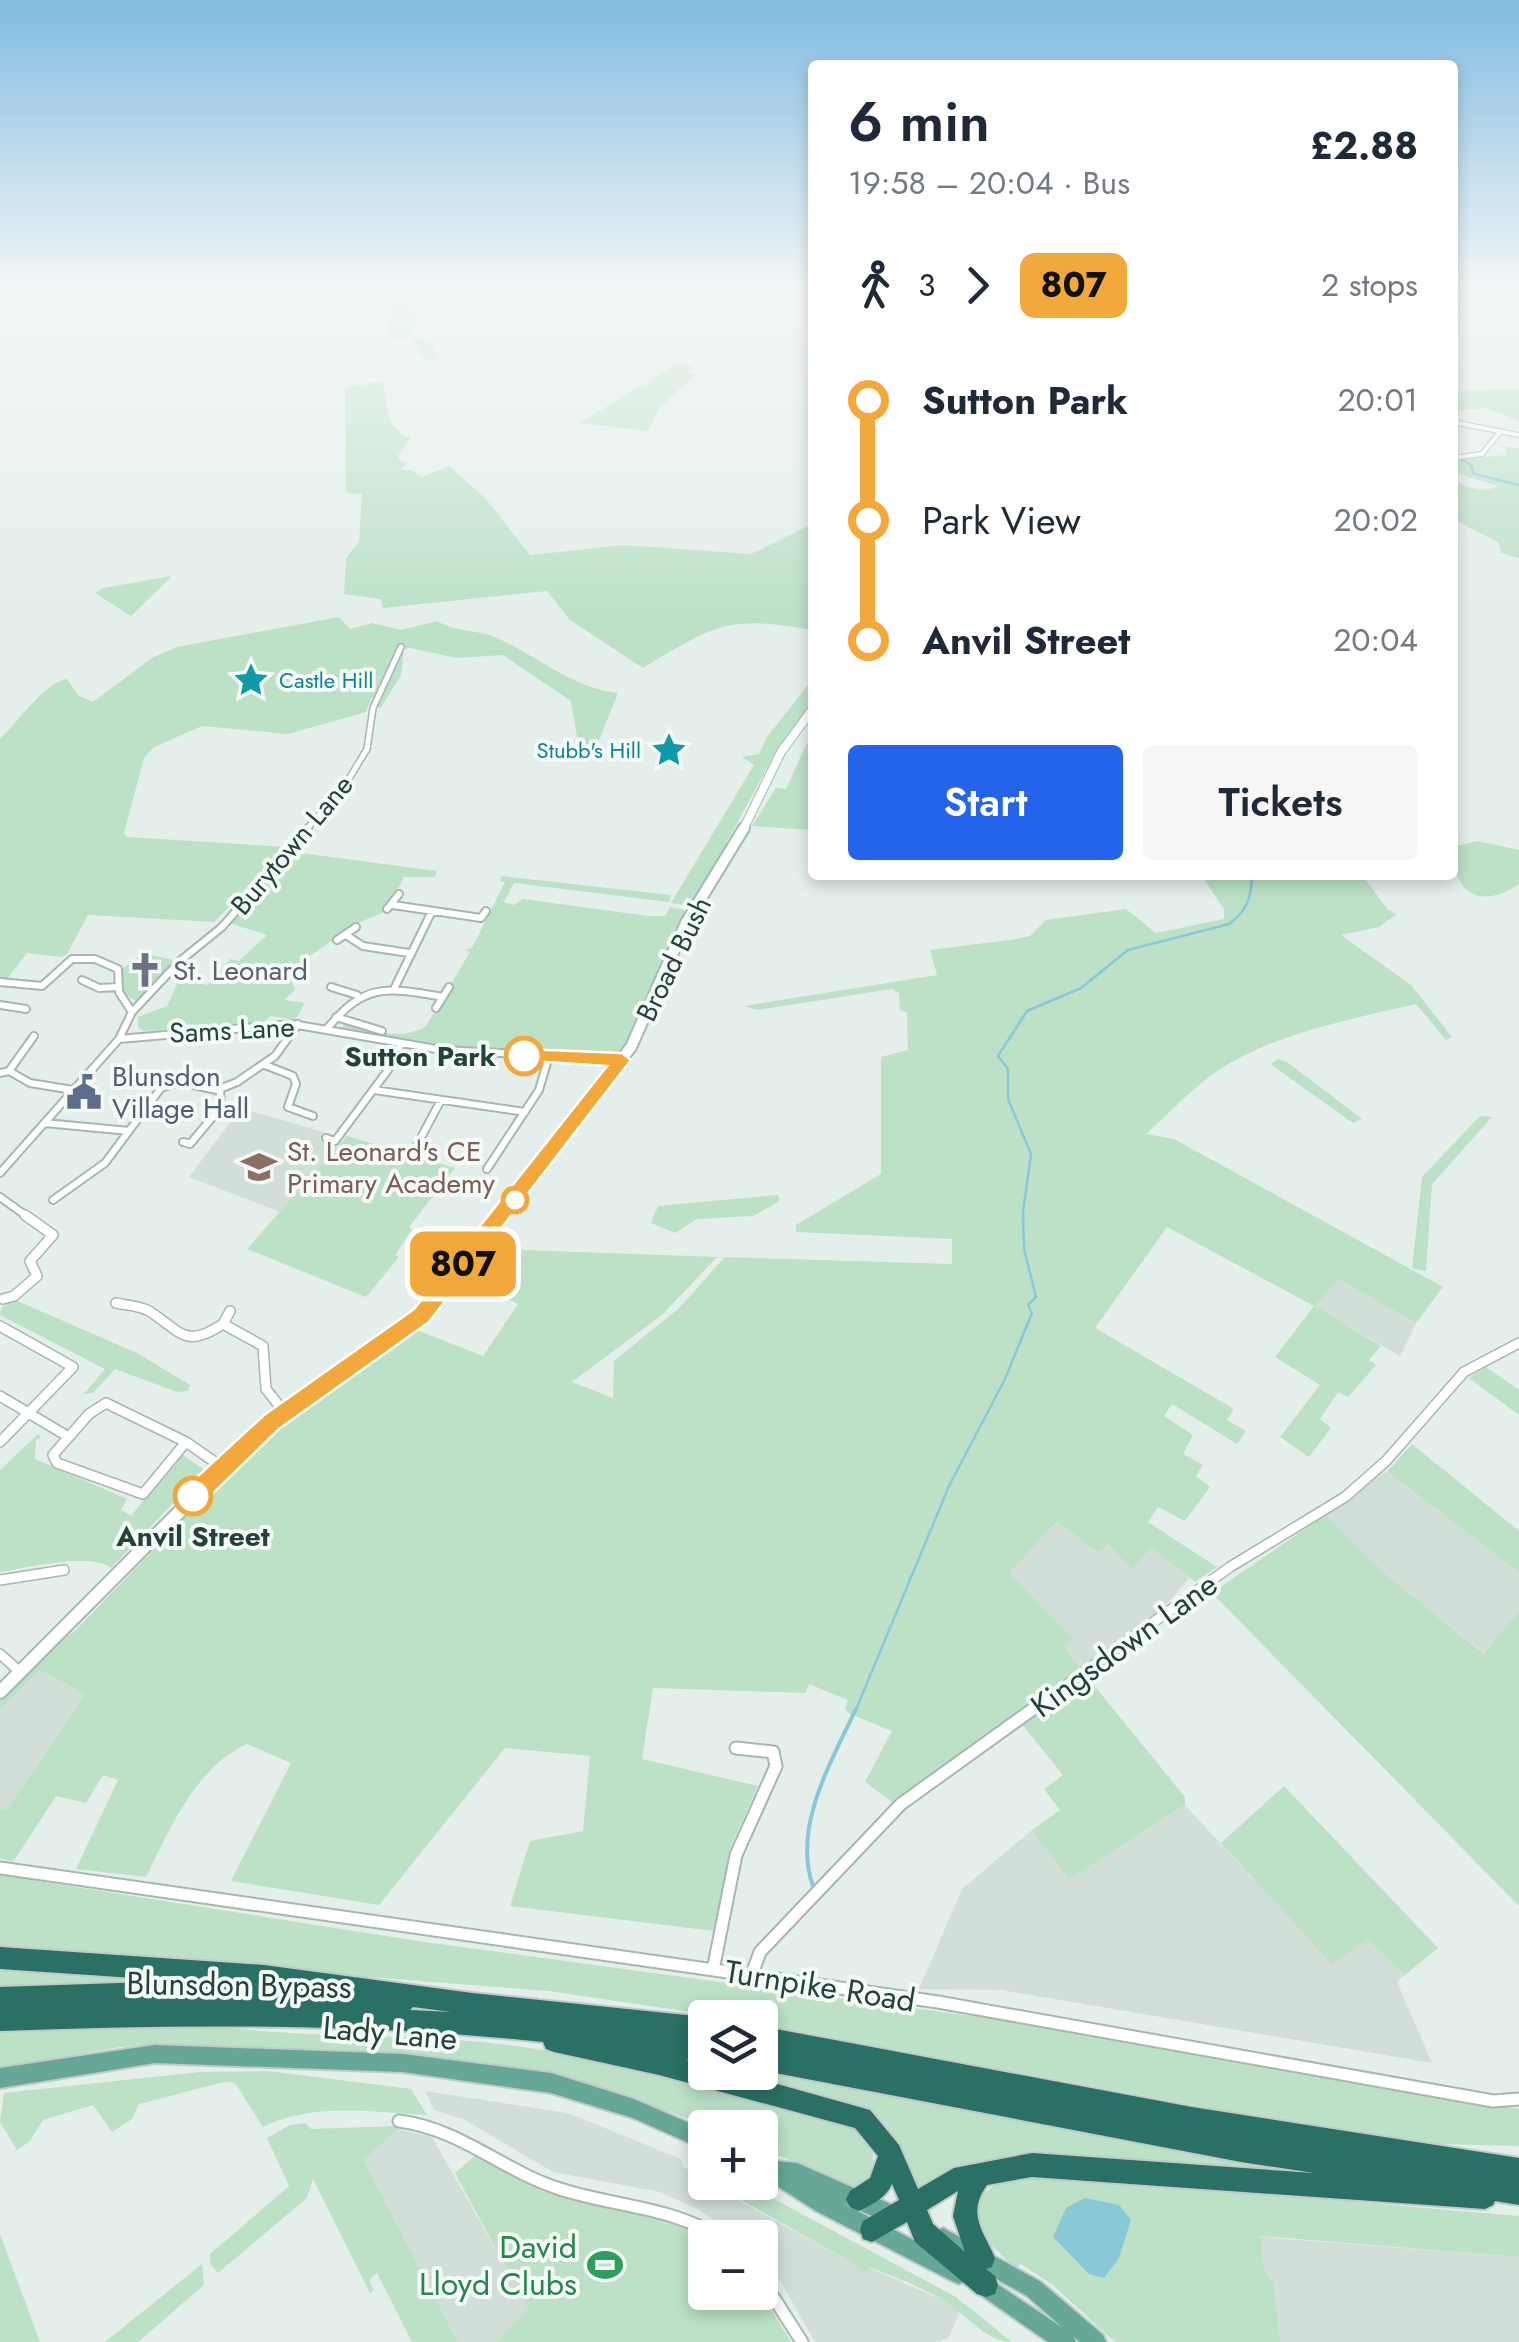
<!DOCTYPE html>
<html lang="en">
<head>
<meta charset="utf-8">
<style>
  :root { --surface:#fff; --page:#f6f6f7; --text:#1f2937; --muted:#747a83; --accent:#2563eb }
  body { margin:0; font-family:Jost,sans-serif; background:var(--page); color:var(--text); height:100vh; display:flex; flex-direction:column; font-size:38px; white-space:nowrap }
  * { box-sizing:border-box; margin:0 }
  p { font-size:32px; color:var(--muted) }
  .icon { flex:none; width:55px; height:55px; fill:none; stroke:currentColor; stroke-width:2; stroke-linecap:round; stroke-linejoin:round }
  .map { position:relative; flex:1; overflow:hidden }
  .side { position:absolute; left:808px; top:60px; width:650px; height:820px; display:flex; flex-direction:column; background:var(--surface); border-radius:10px; box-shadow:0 5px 15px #0003 }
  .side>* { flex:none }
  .badge { padding:0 20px; border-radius:15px; font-size:35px; line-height:65px }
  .buttons { position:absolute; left:688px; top:2000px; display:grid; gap:20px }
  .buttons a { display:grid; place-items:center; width:90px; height:90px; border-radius:10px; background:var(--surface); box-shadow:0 5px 15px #0003; font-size:50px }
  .map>.badge { position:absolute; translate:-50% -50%; box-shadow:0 0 0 5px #fff }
  .legs { display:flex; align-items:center; gap:15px; height:110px; padding:0 40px; font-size:32px }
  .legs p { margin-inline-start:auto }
  .head { display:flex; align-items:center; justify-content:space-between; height:170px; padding:0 40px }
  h1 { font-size:55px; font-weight:600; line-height:75px }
  .action { display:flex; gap:20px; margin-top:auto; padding:20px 40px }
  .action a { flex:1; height:115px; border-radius:10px; background:var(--accent); color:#fff; font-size:40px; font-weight:600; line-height:115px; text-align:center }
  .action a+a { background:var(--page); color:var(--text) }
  ul { padding:0 40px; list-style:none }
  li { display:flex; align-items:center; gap:35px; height:120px; font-size:38px }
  li i { display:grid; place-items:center; width:15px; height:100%; margin:0 12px; background:currentColor }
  li i::after { content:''; width:25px; height:25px; margin:-12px; border:8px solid; border-radius:50%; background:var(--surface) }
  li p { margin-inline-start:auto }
  li:first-child i { background:linear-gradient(#0000 50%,currentColor 0) }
  li:last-child i { background:linear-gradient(currentColor 50%,#0000 0) }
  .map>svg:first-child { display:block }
</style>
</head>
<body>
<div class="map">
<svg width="1519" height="2342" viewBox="0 0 1519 2342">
  <rect width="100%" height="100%" fill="#e4eeea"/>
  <path fill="#d2dfd9" d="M241,1108L326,1133L321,1141L338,1146L280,1212L189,1177Z
    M1338,1279L1416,1323L1400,1356L1314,1306Z
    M1385,1471L1519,1572V1611L1485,1654L1388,1576L1325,1515Z
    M1058,1522L1098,1552L1107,1545L1134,1569L1151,1546L1189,1578L1161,1611L1081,1669L1063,1645L1072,1640L1008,1573Z
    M69,1636L120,1655L0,1829V1703Z
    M1185,1805L1332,1964L1367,1939L1405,1975L1397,1982L1432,2063L1001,1990L919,1989L962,1889L1032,1830L1070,1878Z
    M425,2091L568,2113L681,2159L684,2167L705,2182L856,2265L864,2274L868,2267L945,2301L960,2311L949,2337L938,2342H815L781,2282L760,2257V2238L739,2237L696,2208L660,2192L553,2172L465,2120L434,2110Z
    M398,2129L432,2137L530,2310L496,2342H458L362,2160Z
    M1236,2235L1519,2257V2342H1205Z"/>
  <path fill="#bce1c7" d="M51,288H442L426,291L417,299L423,304L446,306L415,311L414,336L432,341L438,358L427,360L418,353L423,347L412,343L411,338L388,340L387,301L372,298L376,302L314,291L222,302L172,297L96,301L79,300Z
    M678,363L692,366L688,374L697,373L661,406L647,431L580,423Z
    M383,381C386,403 386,431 411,438L397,457L406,465L398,470H411L422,477L449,466L486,499L530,555L624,545L751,554L812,524V630C727,615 716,624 643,668L570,620L547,591L383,608L381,599L344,594L346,558L359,542L362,494L346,493L345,388Z
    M1519,389V421L1487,408L1453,411V391Z
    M1505,447L1519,448V558L1501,553L1499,543L1453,519V479C1466,487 1483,494 1498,486L1454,473L1452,460L1507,455Z
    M172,576L131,616L95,593L103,588Z
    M339,617L350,629L372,623L401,630L437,621C456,633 478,629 497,638C537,656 574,689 618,693L597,745L579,749L571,701L503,655L457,658L410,648L404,649L401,675L380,709L372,697L366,712L288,734L202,726L154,747L144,758L124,833L127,837L288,847L214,922L88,915L67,954L62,957L27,953L7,979L0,978V739C18,722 46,681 67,679L78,695L93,702L152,658L177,647Z
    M812,680V702L773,757L692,906L671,903L754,765L742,757L759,754L767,737Z
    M807,743L812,744V830L752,826L776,788L786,789Z
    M1477,841L1519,850V884C1479,911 1452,892 1453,847Z
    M293,852L437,871L435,877H404L387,911L355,924L293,968L291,981L295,990L284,1000L305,1003L295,1020L270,1016L265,1023L144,1031L138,1027V1017L167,1006L179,980L208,985L230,959L239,961L267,935L230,923Z
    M1201,875H1362L1388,910L1397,914L1379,927L1341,935L1411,985L1452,1037L1446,1040L1416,1004C1349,1020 1268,1034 1210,1076C1188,1093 1167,1115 1146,1134L1174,1139L1443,1287L1416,1323L1338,1279L1315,1306L1381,1346L1369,1360L1376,1365L1348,1397L1338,1392L1320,1419L1331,1428L1309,1457L1280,1437L1320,1385L1275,1357L1314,1306L1167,1227L1095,1328L1234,1409L1227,1420L1246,1431L1237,1444L1172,1404L1164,1416L1193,1435L1183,1454L1203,1465L1196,1476L1210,1487L1185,1521L1158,1507L1148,1522L1217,1567L1195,1582L1151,1547L1133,1570L1108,1545L1098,1552L1057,1522L1009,1573L1073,1639L1064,1646L1081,1669L892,1802L865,1782L892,1731L850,1714L845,1710L848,1700L809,1684L805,1693L653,1688L642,1759L758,1786L729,1851L714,1931L510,1906L530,1841L583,1831L590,1756L505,1748L379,1905L231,1881L291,1763L247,1744C196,1767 170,1828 146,1877L76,1869L118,1780L103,1775L86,1803L56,1796L13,1862L0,1858V1810L6,1811L86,1694L40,1670L0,1709V1699L53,1645L74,1632L261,1438L414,1329L483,1356L518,1304L504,1297L522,1250L717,1257L662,1315L572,1382L613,1398L614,1361L679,1308L725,1257L952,1264V1239L796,1232V1225L881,1174V1057L908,1050L907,1012L900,1010L899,993L892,989L757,1010L744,1006L937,975L930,950L1017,939L1030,936L1046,920L1126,909L1156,933L1224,919V909Z
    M502,876L671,895L669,902L514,883L504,902L513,905L523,899L648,916H665L670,907L692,912L659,988L623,1051L608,1056L425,1044L340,1028L346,1024C371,1031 403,1041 426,1026L470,952L465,950L472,948L505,882L500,881Z
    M143,954L176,960L147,996L134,1000L123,993L122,969Z
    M1278,1059L1287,1062L1362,1119L1353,1123L1343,1116L1276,1068L1271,1064Z
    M1480,1116L1492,1117L1432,1184L1426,1271L1412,1268L1422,1177Z
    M347,1136L455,1168L409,1227L412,1230L395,1255L399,1257L366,1297L247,1249Z
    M778,1195L780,1201L753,1216L697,1219L675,1233L651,1223L658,1206Z
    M15,1300L137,1353L190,1385L188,1391L177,1392L115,1369L93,1393L84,1394L105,1369L0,1315L2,1307Z
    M1486,1367L1519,1390V1415L1469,1378Z
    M38,1434L41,1438L36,1440L35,1459L127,1499L121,1510L131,1516L181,1454L205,1470L111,1568C90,1552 26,1568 0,1572V1470Z
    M1412,1444L1519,1531V1572L1387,1472Z
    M1325,1515L1388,1576L1484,1654L1519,1611V1906L1212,1593Z
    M1088,1678L1185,1797V1805L1069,1879L1032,1830L1060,1810L1044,1789L1063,1775L1021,1723Z
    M1284,1786L1438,1948L1405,1975L1367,1939L1332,1965L1221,1843Z
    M0,1875L424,1942L1068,2029L1519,2109V2146L1438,2144L1285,2122L760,2024V2018L724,2017L549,1991L0,1948Z
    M0,1968L210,1981L0,1988Z
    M194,2023C302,2041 414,2031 522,2047C633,2062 743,2096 851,2122C880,2149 872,2148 872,2182L854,2186L760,2148V2128L712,2127L582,2082L533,2071L369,2052L166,2044L120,2047L0,2069V2029Z
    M760,2068L1294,2169V2171L1074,2157L914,2201C905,2162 899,2122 857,2106L719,2073L760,2072Z
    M268,2071L411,2089L427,2115C371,2112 314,2102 263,2127L235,2083L224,2082L139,2104L132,2119L112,2132L93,2105L43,2120L29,2142L17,2150L0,2122L4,2093L200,2072Z
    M305,2123L311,2129L397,2126L398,2129L363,2160L458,2342H412L377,2273L369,2280L374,2290L370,2293L313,2179L307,2198L218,2273L210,2264V2254L289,2186L267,2138L290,2125Z
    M477,2154L542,2191L657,2217L700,2235L705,2238V2292L760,2291L791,2342H496L529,2310L455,2173Z
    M1017,2176C1185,2181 1351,2203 1519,2216V2257L1260,2236L1264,2270L1273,2283L1280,2342H1115L1054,2286L1021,2264L1017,2268C975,2237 952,2196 1017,2176Z
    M711,2183H740L763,2193L956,2297L1012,2342C986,2342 966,2314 944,2301C920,2286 895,2277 869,2267L864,2274L856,2265Z
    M0,2234L40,2342H0Z
    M202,2264L204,2285L138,2342H105Z"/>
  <path fill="#89c8d7" d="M1085,2198L1119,2205L1131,2220L1119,2258L1104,2278L1089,2274L1053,2237L1066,2208Z"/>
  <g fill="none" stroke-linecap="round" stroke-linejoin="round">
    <path stroke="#89c8d7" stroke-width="2.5" d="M56,288L100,302L178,296L224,302L311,291L363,298
      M1458,458L1471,465L1474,474L1519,485
      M855,1712L949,1486L1005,1379L1032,1313L1028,1305L1036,1297L1024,1249L1023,1212L1031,1154L1008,1099V1069L998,1056L1027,1011L1081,988L1128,950L1229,924C1248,910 1251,898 1252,875"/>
    <path stroke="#89c8d7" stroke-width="4" d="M813,1886C792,1828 831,1762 856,1709"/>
    <defs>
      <path id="street-far4" d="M1452,422L1519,435
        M1452,458L1482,454L1500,432"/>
      <path id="street-far3" d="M306,830L347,782L367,749L373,708L401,647"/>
      <path id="street-far2" d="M393,905L481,918L486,911
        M387,909L399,894
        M346,935L363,946L409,953
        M337,940L356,927
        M82,980L99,988L119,987
        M0,982L42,986L72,959H95L118,969L119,992L132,1012
        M331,987L357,995
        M394,989L432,911
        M0,1005L26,1009
        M436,1008L449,987
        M132,1012L180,961L222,927L308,828
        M336,1017L382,1031
        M326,1030C365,982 386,987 443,997
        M119,1039L292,1024L442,1050L621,1059
        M265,1065L293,1076L296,1084L288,1107L313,1116
        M9,1071L34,1036
        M0,1073L9,1071L30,1083L73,1090
        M374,1090L525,1112
        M45,1123L129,1131
        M326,1138L335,1141L388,1070L401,1044
        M183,1142L190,1144L221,1107L220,1090
        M417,1145L441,1100
        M487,1169L539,1090L549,1056
        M0,1173L119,1039L132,1012
        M0,1197L28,1217
        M53,1200L105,1163L161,1088L179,1082L217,1090L237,1082L275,1056L298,1024"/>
      <path id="street-far1" d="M3,1299L14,1296L37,1276L30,1261L53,1235L25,1215
        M116,1303C125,1305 141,1306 149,1311C180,1330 184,1350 223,1324L263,1346L266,1389L284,1412
        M223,1324L230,1311
        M0,1326L73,1367L0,1442
        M0,1396L67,1436
        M106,1403L186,1442L143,1494L57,1463L53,1455L89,1414Z
        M186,1442L222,1467
        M0,1580L64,1570
        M0,1654L20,1672
        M1029,1712L1230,1567L1345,1497L1386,1461L1464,1372L1519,1343"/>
      <path id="street" d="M0,1868L938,2002L1493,2101L1519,2099
        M713,1970L736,1855L776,1766L773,1752L736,1748
        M752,1974L760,1952L901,1804L1033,1709
        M399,2121C461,2129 503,2171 560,2189C616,2207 670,2206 721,2238
        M760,2276L802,2342"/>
      <path id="secondary-far2" d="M743,830L781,752L812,710"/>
      <path id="secondary-far1" d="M499,1217L631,1047L686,923L744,828"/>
      <path id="secondary" d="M0,1692L258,1433L404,1331L431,1304L500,1215"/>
      <path id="primary" d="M155,2045L403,2054L551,2073L634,2099L705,2130V2150L633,2118L551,2093L403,2072L155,2063L0,2088V2068Z
        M760,2154L774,2161L797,2163L904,2210L907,2217L904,2224L897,2227L840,2202L966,2267L969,2274L966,2281L959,2284L952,2281L816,2211L760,2175Z
        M943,2228L1041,2282L1103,2335L1106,2342H1080L1074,2337L1076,2342H1048L975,2291L972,2284L975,2277L982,2274L1063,2328L1027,2296L936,2245L933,2238L936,2231Z"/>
      <path id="highway" d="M0,1947L264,1965L472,1993L705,2017V2039L689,2038L705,2040V2062L685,2060L705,2065V2072H734L870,2110L899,2145L918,2189L954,2168L1032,2153L1314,2173L1241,2162L760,2070V2026L1192,2107L1519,2158V2205L1495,2201L1493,2205L1485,2209L1032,2177L987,2185C966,2215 984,2231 995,2258L992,2267L986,2269L995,2276L998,2285L995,2294L986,2297L977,2294L915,2242L907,2222L872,2242L863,2239L860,2230L863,2221L899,2200L892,2184C886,2198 872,2205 858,2211L850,2207L846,2199L850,2191L870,2178L878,2156L855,2128L659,2075L554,2052L546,2049L543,2042C363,2023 181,2024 0,2031V1987L179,1981L0,1969ZM413,2007L451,2012L410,2010ZM958,2191L953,2216L965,2252L933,2224L927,2210Z"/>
    </defs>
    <use href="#street-far4" stroke="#a6b7b2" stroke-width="6"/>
    <use href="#street-far3" stroke="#a6b7b2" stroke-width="8"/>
    <use href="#street-far2" stroke="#a6b7b2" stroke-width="10"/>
    <use href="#street-far1" stroke="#a6b7b2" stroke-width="12"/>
    <use href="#street" stroke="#a6b7b2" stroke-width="15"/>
    <use href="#secondary-far2" stroke="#a2bbb3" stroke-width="10"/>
    <use href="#secondary-far1" stroke="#a2bbb3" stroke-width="14"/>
    <use href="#secondary" stroke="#a2bbb3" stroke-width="16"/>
    <use href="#primary" stroke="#c1cac8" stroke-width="4"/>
    <use href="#highway" stroke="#c1cac8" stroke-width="4"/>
    <use href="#street-far4" stroke="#fff" stroke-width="4"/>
    <use href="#street-far3" stroke="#fff" stroke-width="5"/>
    <use href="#street-far2" stroke="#fff" stroke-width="6"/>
    <use href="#street-far1" stroke="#fff" stroke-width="9"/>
    <use href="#street" stroke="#fff" stroke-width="11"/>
    <use href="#secondary-far2" stroke="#fff" stroke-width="8"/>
    <use href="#secondary-far1" stroke="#fff" stroke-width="10"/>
    <use href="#secondary" stroke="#fff" stroke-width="12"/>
    <use href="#primary" fill="#66a798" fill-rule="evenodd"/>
    <use href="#highway" fill="#2b7064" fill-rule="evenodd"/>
  </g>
  <linearGradient id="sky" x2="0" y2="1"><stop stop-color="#82bce1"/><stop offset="0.47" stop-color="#f3f7f6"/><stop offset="1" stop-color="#f3f7f6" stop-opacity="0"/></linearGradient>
  <rect width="1519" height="616" fill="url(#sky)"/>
  <path fill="#f2a83b" stroke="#fff" stroke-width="2.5" d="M524,1049L622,1053L631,1060L429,1322L279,1429L202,1504H185V1488L264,1415L414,1309L607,1066L518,1060V1051Z"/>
  <defs>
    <symbol id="sight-bare" viewBox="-9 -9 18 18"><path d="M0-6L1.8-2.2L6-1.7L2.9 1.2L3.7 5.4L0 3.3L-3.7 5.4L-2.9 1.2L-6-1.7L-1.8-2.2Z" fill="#0f9aa8" stroke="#f5faf8" stroke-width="2.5" paint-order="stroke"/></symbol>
    <symbol id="church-bare" viewBox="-9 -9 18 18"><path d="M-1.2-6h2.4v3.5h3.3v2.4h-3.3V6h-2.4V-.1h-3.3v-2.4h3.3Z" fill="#6b7280" stroke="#f5faf8" stroke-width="2.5" paint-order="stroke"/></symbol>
    <symbol id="civic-bare" viewBox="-9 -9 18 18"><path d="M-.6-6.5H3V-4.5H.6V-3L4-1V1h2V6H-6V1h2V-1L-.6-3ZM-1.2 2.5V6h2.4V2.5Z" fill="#5c6f8a" stroke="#f5faf8" stroke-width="2.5" paint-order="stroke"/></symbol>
    <symbol id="school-bare" viewBox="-9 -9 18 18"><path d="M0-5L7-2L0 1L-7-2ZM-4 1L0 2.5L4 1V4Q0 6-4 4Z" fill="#8d6e63" stroke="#f5faf8" stroke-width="2.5" paint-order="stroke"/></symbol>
    <symbol id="stadium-bare" viewBox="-9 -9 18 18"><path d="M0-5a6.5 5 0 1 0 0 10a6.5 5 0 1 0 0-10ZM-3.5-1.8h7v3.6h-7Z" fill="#2e9e5b" stroke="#f5faf8" stroke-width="2.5" paint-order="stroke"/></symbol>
  </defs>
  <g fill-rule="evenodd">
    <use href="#sight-bare" x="226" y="655" width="50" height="50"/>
    <use href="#sight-bare" x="644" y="725" width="50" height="50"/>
    <use href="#church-bare" x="120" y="945" width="50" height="50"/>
    <use href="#civic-bare" x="59" y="1067" width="50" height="50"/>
    <use href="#school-bare" x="234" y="1142" width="50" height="50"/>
    <use href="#stadium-bare" x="580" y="2240" width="50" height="50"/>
  </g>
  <g fill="#fff" stroke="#f2a83b" stroke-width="5">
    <circle cx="524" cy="1056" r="18"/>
    <circle cx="515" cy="1200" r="12"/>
    <circle cx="193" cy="1496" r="18"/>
  </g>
  <g text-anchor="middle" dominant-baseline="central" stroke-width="8" stroke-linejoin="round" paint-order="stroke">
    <g font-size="22" fill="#0d838f" stroke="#f5faf8" text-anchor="start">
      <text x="279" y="680">Castle Hill</text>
      <text x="641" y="750" text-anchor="end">Stubb's Hill</text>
    </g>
    <g font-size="28" fill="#22423a" stroke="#f5faf8">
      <text transform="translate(292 845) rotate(-50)">Burytown Lane</text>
      <text transform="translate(674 959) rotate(-64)">Broad Bush</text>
      <text transform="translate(232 1030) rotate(-3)">Sams Lane</text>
    </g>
    <g font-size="28" fill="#5b616d" stroke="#f5faf8" text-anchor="start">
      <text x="173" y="970">St. Leonard</text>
    </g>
    <g font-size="28" font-weight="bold" fill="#22423a" stroke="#f5faf8" text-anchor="end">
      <text x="496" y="1056">Sutton Park</text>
      <text x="193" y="1536" text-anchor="middle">Anvil Street</text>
    </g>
    <g font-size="28" fill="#4e5e75" stroke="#f5faf8" text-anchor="start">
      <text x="112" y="1076">Blunsdon<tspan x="112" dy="32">Village Hall</tspan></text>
    </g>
    <g font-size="28" fill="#785e54" stroke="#f5faf8" text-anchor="start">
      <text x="287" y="1151">St. Leonard's CE<tspan x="287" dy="32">Primary Academy</tspan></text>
    </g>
    <g font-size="32" fill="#22423a" stroke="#f5faf8">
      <text transform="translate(1124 1645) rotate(-36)">Kingsdown Lane</text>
      <text transform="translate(239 1985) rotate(1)">Blunsdon Bypass</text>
      <text transform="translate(820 1986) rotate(9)">Turnpike Road</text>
      <text transform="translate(390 2033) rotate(5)">Lady Lane</text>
    </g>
    <g font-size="32" fill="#27864d" stroke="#f5faf8" text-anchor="end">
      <text x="577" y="2247">David<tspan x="577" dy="37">Lloyd Clubs</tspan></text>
    </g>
  </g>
</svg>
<div class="buttons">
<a><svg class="icon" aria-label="layers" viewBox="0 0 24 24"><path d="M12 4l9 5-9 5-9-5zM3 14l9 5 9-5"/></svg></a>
<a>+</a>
<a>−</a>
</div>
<b class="badge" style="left:463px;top:1264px;background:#f2a83b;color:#111">807</b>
<section class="side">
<div class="head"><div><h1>6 min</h1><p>19:58 – 20:04 · Bus</p></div><b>£2.88</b></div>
<div class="legs"><svg class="icon" aria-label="walk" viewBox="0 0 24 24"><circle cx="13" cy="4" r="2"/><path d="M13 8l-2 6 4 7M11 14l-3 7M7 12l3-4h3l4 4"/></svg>3<svg class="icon" aria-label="forward" viewBox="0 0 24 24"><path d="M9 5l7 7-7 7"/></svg><b class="badge" style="background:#f2a83b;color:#111">807</b><p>2 stops</p></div>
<ul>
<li><i style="color:#f2a83b"></i><b>Sutton Park</b><p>20:01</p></li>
<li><i style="color:#f2a83b"></i><span>Park View</span><p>20:02</p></li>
<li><i style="color:#f2a83b"></i><b>Anvil Street</b><p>20:04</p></li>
</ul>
<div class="action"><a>Start</a><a>Tickets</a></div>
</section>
</div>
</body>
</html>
